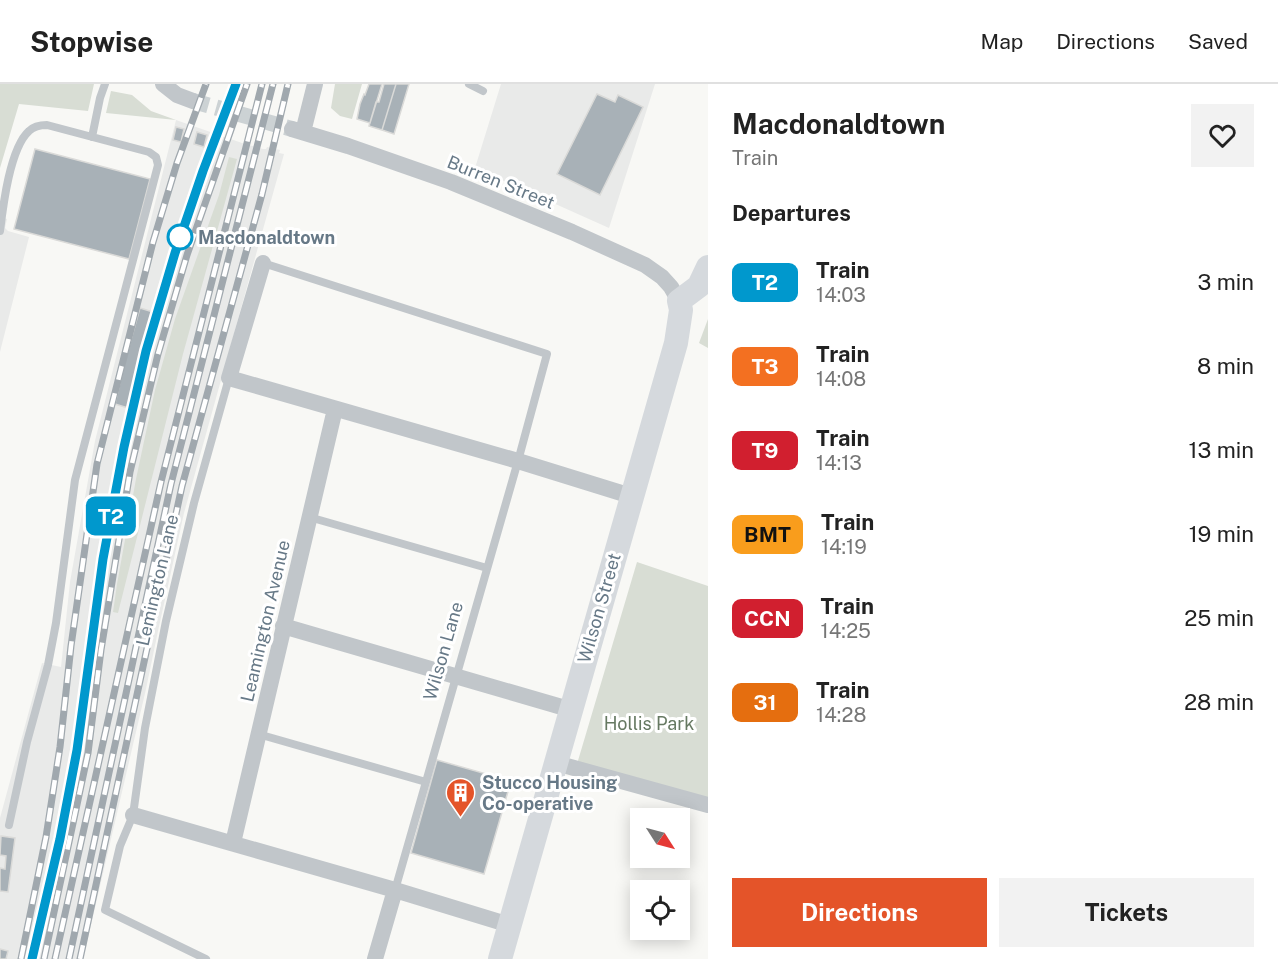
<!DOCTYPE html>
<html lang="en">
<head>
<meta charset="utf-8">
<style>
  :root { --surface:#fff; --page:#f2f2f2; --text:#222; --muted:#767676; --line:#e0e0e0; --accent:#e45429 }
  body { margin:0; font-family:"Public Sans",sans-serif; background:var(--page); color:var(--text); height:100vh; display:flex; flex-direction:column; font-size:22px; white-space:nowrap }
  * { box-sizing:border-box; margin:0 }
  p { font-size:20px; color:var(--muted) }
  .icon { flex:none; width:33px; height:33px; fill:none; stroke:currentColor; stroke-width:2; stroke-linecap:round; stroke-linejoin:round }
  .map { position:relative; flex:1; overflow:hidden }
  .sheet { display:flex; flex-direction:column; background:var(--surface); width:570px }
  .sheet>* { flex:none }
  .badge { padding:0 12px; border-radius:9px; font-size:21px; line-height:39px }
  .needle { width:39px; rotate:126deg }
  .buttons { position:absolute; left:630px; top:724px; display:grid; gap:12px }
  .buttons a { display:grid; place-items:center; width:60px; height:60px; border-radius:0px; background:var(--surface); box-shadow:0 3px 15px #0003; font-size:30px }
  .map>.badge { position:absolute; translate:-50% -50%; box-shadow:0 0 0 3px #fff }
  h2 { padding:0 24px; font-size:22px; line-height:54px }
  .round { display:grid; place-items:center; flex:none; width:63px; height:63px; border-radius:0px; background:var(--page) }
  .overview { display:flex; align-items:center; justify-content:space-between; height:102px; padding:0 24px }
  h1 { font-size:28px; font-weight:700; line-height:45px }
  .action { display:flex; gap:12px; margin-top:auto; padding:12px 24px }
  .action a { flex:1; height:69px; border-radius:0px; background:var(--accent); color:#fff; font-size:24px; font-weight:700; line-height:69px; text-align:center }
  .action a+a { background:var(--page); color:var(--text) }
  ul { padding:0; list-style:none }
  li { display:flex; align-items:center; gap:18px; height:84px; padding:0 24px }
  li div { flex:1 }
  li b { display:block; font-size:22px }
  li em { font-style:normal }
  li .badge { min-width:66px; font-weight:700; text-align:center }
  header { display:flex; align-items:center; gap:36px; box-sizing:border-box; height:84px; padding:0 30px; background:var(--surface); border-bottom:2px solid var(--line) }
  header strong { font-size:28px }
  nav { display:flex; gap:33px; margin-inline-start:auto; font-size:21px }
  main { display:flex; flex:1; min-height:0 }
  .map>svg:first-child { display:block }
</style>
</head>
<body>
<header>
<strong>Stopwise</strong>
<nav><a>Map</a><a>Directions</a><a>Saved</a></nav>
</header>
<main>
<div class="map">
<svg width="708" height="875" viewBox="0 0 708 875">
  <rect width="100%" height="100%" fill="#f8f8f5"/>
  <path fill="#e9eae9" d="M501,0H655L609,144L475,84Z
    M176,36L242,59L263,65H266L267,63L280,66L279,69L284,70L184,429L158,547L146,605L83,875H0V734L42,579L61,583L70,498L95,357Z
    M0,133L7,135L5,144L8,147L29,153L0,268Z"/>
  <path fill="#d8ddd4" d="M0,0H94L88,27L19,20L0,84Z
    M335,0H362L352,35L340,32L331,24Z
    M111,7L132,11L151,27L176,36L106,29Z
    M229,73L237,75L183,270L118,529L113,528L117,500L136,395L155,306L175,235L219,111Z
    M708,235V264L699,259Z
    M637,478L708,502V717L577,680Z"/>
  <path fill="#a8b1b7" stroke="#dadad8" stroke-width="1.5" d="M369,0H382L370,39L357,35L360,20L364,10L365,11Z
    M384,0H396L382,46L369,42L376,18H379Z
    M396,0H409L394,50L382,46Z
    M597,10L615,18L618,11L643,23L600,111L557,90Z
    M176,43L184,45L181,58L173,56Z
    M197,48L207,51L204,63L194,60Z
    M35,65L150,95L129,175L14,145Z
    M140,224L153,228L139,275L128,324L115,320L126,273Z
    M437,676L511,697L484,790L411,769Z
    M1,752L15,754L8,808L0,807V784L5,785L6,772L0,771Z
    M0,865L8,867L6,875H0Z"/>
  <g fill="none" stroke-linecap="round" stroke-linejoin="round">
    <path stroke="#ccd2d4" stroke-width="16" stroke-dasharray="16 8" stroke-linecap="butt" d="M193,17L292,45"/>
    <path stroke="#c1c6ca" stroke-width="8" d="M469,0L483,7
      M92,53L100,14L105,0
      M0,147C3,122 10,64 29,47C34,42 40,41 47,41L149,68L156,73L158,81L152,104L75,396L56,539L48,581L27,658L9,741
      M263,179L547,270L518,377L395,806
      M309,433L487,484
      M258,650L426,698
      M206,875L105,826L120,762L133,731L145,644L166,537L194,419L229,294"/>
    <path stroke="#c1c6ca" stroke-width="16" d="M163,0L177,11L193,17
      M292,45L348,62L451,98L572,148L645,181L662,193L671,203L679,217
      M303,48L315,0
      M263,179L229,294L518,377L631,412
      M283,542L572,626
      M556,679L708,721
      M133,731L395,806L510,841
      M233,759L335,325
      M375,875L395,806"/>
    <path stroke="#d5d9dd" stroke-width="24" d="M500,875L676,259L681,226L679,217L699,202L708,183"/>
    <defs>
      <path id="rail" d="M21,875L46,753L60,663L71,562L97,380L153,158L177,79L206,0
        M32,875L60,755L77,666L103,475L124,363L146,267L175,169L203,87L236,0
        M44,875L88,669L101,566L130,388L158,270L187,171L247,0
        M55,875L161,398L262,0
        M69,875L171,400L273,0
        M80,875L182,402L262,110L288,0"/>
    </defs>
    <use href="#rail" stroke="#a0a8ae" stroke-width="7"/>
    <use href="#rail" stroke="#fff" stroke-width="4.5" stroke-dasharray="14" stroke-linecap="butt"/>
  </g>
  <g fill="none" stroke-linecap="round" stroke-linejoin="round">
    <defs>
      <path id="line" d="M32,875L60,755L77,666L103,475L124,363L146,267L175,169L203,87L236,0"/>
    </defs>
    <use href="#line" stroke="#fff" stroke-width="14"/>
    <use href="#line" stroke="#0098cd" stroke-width="9"/>
  </g>
  <defs>
    <symbol id="building-pin" viewBox="-11 -11 22 30"><path d="M0 17L-7.5 6A9.5 9.5 0 1 1 7.5 6Z" fill="#e45429" stroke="#fff"/><path d="M-4-6H4V6H1V3H-1V6H-4ZM-2.5-4.3h1.7v1.8h-1.7ZM.8-4.3h1.7v1.8H.8ZM-2.5-1h1.7V.8h-1.7ZM.8-1h1.7V.8H.8Z" fill="#fff"/></symbol>
  </defs>
  <g fill-rule="evenodd">
    <use href="#building-pin" x="444" y="692" width="33" height="45"/>
  </g>
  <circle fill="#fff" stroke="#0098cd" stroke-width="3" cx="180" cy="153" r="12"/>
  <g text-anchor="middle" dominant-baseline="central" stroke-width="6" stroke-linejoin="round" paint-order="stroke">
    <g font-size="18" fill="#677987" stroke="#fff">
      <text transform="translate(501 98) rotate(22)">Burren Street</text>
      <text transform="translate(157 496) rotate(-77)">Lemington Lane</text>
      <text transform="translate(599 524) rotate(-74)">Wilson Street</text>
      <text transform="translate(265 537) rotate(-77)">Leamington Avenue</text>
      <text transform="translate(443 567) rotate(-74)">Wilson Lane</text>
    </g>
    <g font-size="18" font-weight="bold" fill="#677987" stroke="#fff" text-anchor="start">
      <text x="198" y="153">Macdonaldtown</text>
    </g>
    <g font-size="18" fill="#667962" stroke="#fff">
      <text x="649" y="639">Hollis Park</text>
    </g>
    <g font-size="18" font-weight="bold" fill="#677987" stroke="#fff" text-anchor="start">
      <text x="482" y="698">Stucco Housing<tspan x="482" dy="21">Co-operative</tspan></text>
    </g>
  </g>
</svg>
<div class="buttons">
<a><svg class="needle" viewBox="-14 -14 28 28"><path d="M0-13l5 13h-10z" fill="#e53935"/><path d="M0 13l5-13h-10z" fill="#767676"/></svg></a>
<a><svg class="icon" aria-label="locate" viewBox="0 0 24 24"><circle cx="12" cy="12" r="6"/><path d="M12 2v4M12 18v4M2 12h4M18 12h4"/></svg></a>
</div>
<b class="badge" style="left:111px;top:432px;background:#0098cd;color:#fff">T2</b>
</div>
<section class="sheet">
<div class="overview"><div><h1>Macdonaldtown</h1><p>Train</p></div><a class="round"><svg class="icon" aria-label="heart" viewBox="0 0 24 24"><path d="M12 20l-8-8c-3-5 5-10 8-4 3-6 11-1 8 4z"/></svg></a></div>
<h2>Departures</h2>
<ul>
<li><span class="badge" style="background:#0098cd;color:#fff">T2</span><div><b>Train</b><p>14:03</p></div><em>3 min</em></li>
<li><span class="badge" style="background:#f37021;color:#fff">T3</span><div><b>Train</b><p>14:08</p></div><em>8 min</em></li>
<li><span class="badge" style="background:#d11f2f;color:#fff">T9</span><div><b>Train</b><p>14:13</p></div><em>13 min</em></li>
<li><span class="badge" style="background:#f99d1c;color:#111">BMT</span><div><b>Train</b><p>14:19</p></div><em>19 min</em></li>
<li><span class="badge" style="background:#d11f2f;color:#fff">CCN</span><div><b>Train</b><p>14:25</p></div><em>25 min</em></li>
<li><span class="badge" style="background:#e56e0f;color:#fff">31</span><div><b>Train</b><p>14:28</p></div><em>28 min</em></li>
</ul>
<div class="action"><a>Directions</a><a>Tickets</a></div>
</section>
</main>
</body>
</html>
